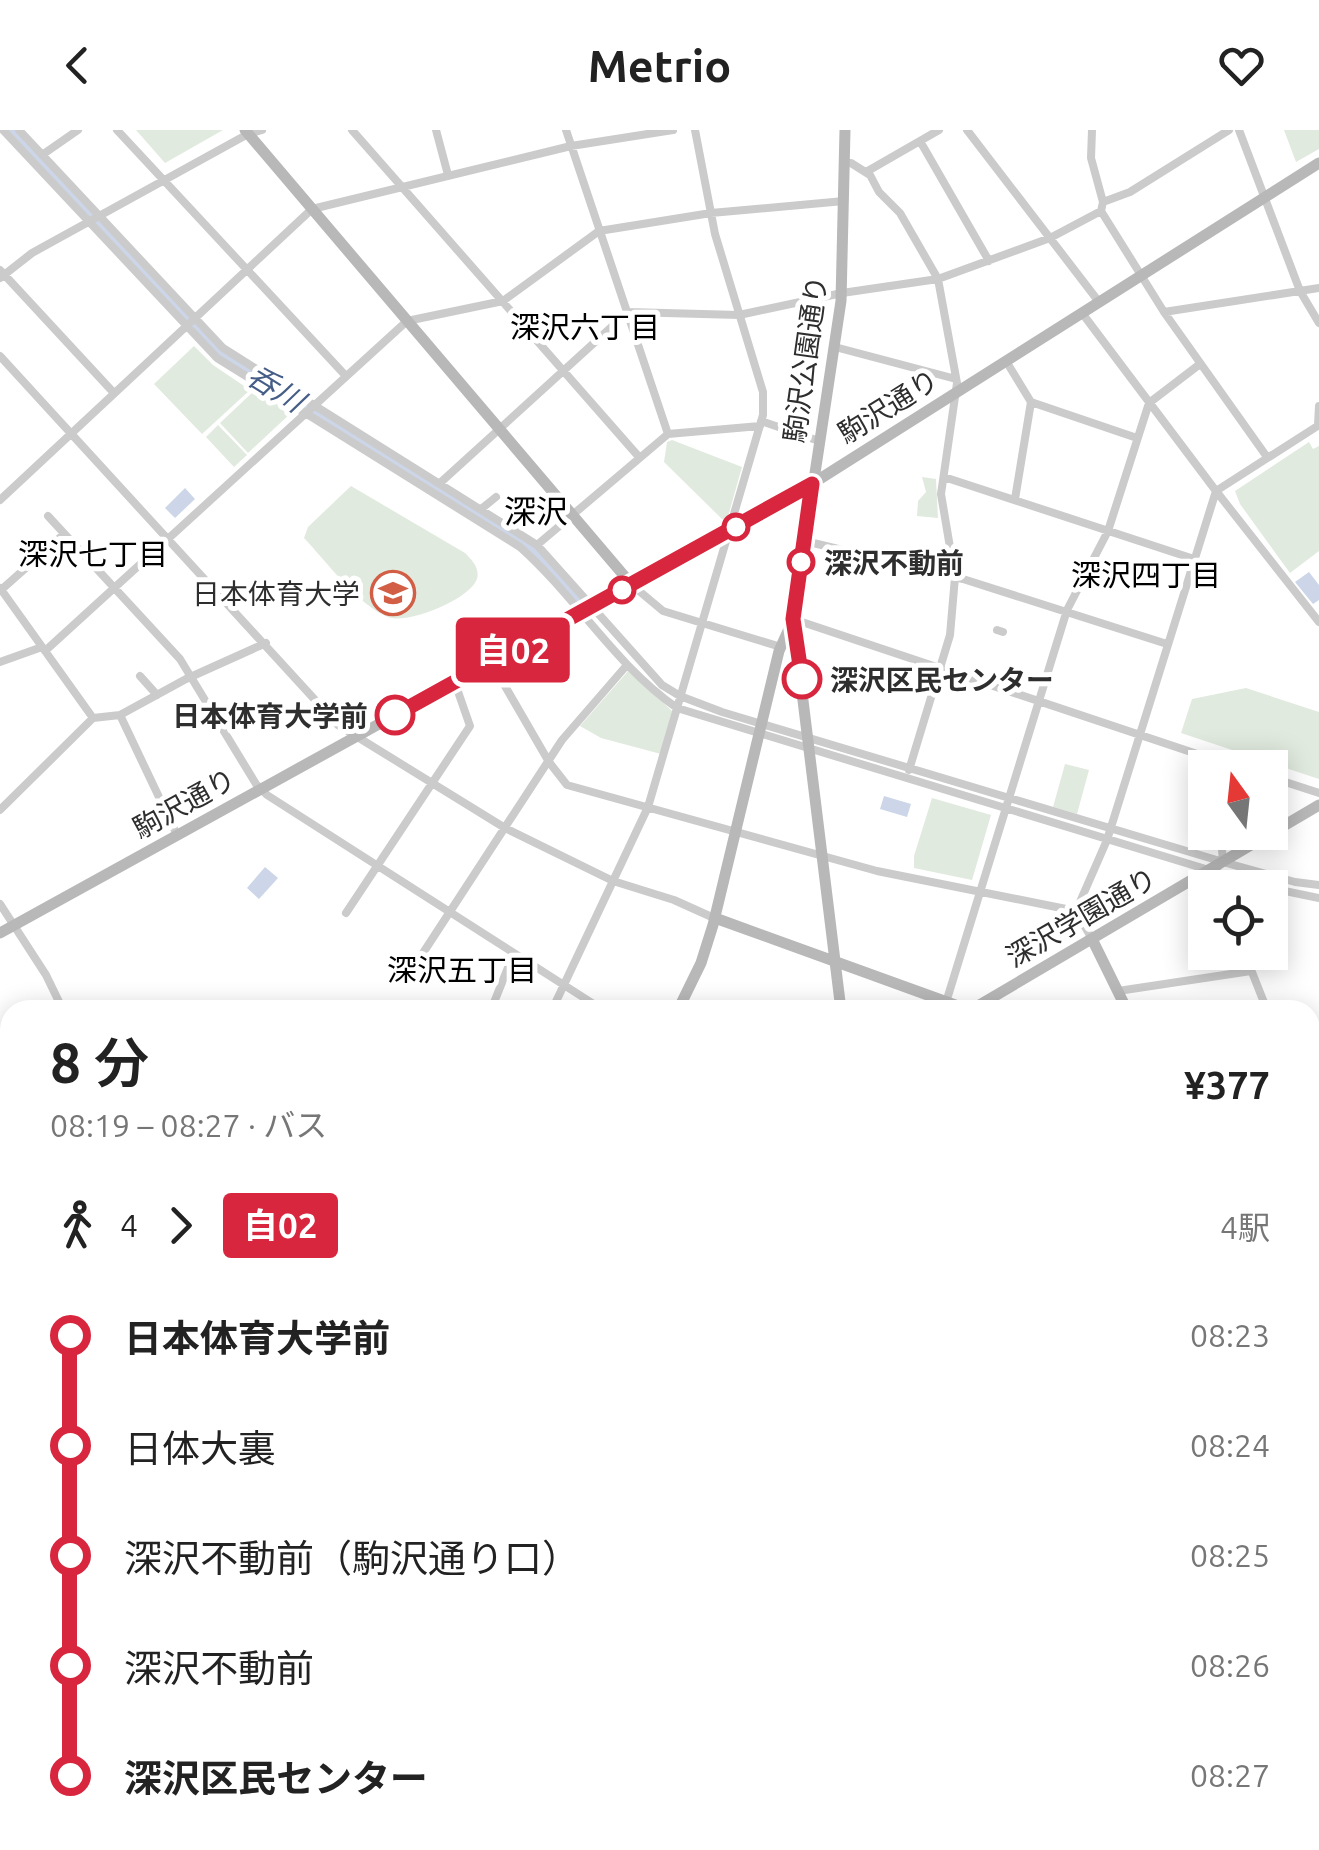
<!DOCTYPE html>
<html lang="ja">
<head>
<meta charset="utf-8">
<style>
  :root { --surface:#fff; --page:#f6f6f6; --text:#222; --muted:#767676 }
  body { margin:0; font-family:Ubuntu,"Noto Sans JP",sans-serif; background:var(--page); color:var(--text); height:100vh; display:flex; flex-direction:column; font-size:38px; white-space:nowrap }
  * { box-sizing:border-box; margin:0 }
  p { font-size:32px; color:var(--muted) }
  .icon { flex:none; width:55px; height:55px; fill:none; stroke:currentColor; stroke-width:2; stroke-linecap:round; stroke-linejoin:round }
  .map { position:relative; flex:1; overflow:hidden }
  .details { position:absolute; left:0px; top:870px; width:1320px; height:850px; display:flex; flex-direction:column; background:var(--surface); border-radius:30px 30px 0 0; box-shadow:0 5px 25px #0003 }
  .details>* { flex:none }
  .badge { padding:0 20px; border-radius:8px; font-size:35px; line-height:65px }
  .needle { width:65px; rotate:345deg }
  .buttons { position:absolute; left:1188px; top:620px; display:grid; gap:20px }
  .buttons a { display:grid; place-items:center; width:100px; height:100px; border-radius:0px; background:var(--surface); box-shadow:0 5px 25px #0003; font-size:50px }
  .map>.badge { position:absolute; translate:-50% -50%; box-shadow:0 0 0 5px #fff }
  .legs { display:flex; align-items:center; gap:15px; height:110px; padding:0 50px; font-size:32px }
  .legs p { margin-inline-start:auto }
  .overview { display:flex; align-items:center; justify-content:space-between; height:170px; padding:0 50px }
  h1 { font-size:55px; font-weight:600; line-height:75px }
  ul { padding:0 50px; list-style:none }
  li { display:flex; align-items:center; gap:35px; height:110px; font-size:38px }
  li i { display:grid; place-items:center; width:15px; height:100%; margin:0 12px; background:currentColor }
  li i::after { content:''; width:25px; height:25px; margin:-12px; border:8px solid; border-radius:50%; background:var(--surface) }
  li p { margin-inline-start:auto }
  li:first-child i { background:linear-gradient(#0000 50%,currentColor 0) }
  li:last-child i { background:linear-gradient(currentColor 50%,#0000 0) }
  header { display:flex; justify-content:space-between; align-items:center; height:130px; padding:0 50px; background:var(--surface); font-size:45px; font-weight:600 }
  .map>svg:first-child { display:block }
</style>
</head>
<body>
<header><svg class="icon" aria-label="back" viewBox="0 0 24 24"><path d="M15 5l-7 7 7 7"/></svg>Metrio<svg class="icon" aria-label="heart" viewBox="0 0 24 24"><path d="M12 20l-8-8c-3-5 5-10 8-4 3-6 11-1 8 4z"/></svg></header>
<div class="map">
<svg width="1319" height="1720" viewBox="0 0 1319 1720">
  <rect width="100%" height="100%" fill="#fff"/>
  <path fill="#e1eade" d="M7,0H16L90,80L84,84Z
    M136,0H223L165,33Z
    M1284,0H1319V19L1296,32Z
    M103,94L223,222L534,418L579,463L573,467L526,419L218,225L98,98Z
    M194,216L213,235L250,260L202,304L154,254Z
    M255,260L291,283L248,323L220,293Z
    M218,295L247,325L234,337L206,307Z
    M672,310L742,337L727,390L722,389L664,332L667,312Z
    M1309,312L1313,319L1319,316V421L1290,443L1240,374L1235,361Z
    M922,347L936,349L938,388L917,386L918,371L926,362Z
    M351,356L465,423C472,430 480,438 477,449C470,469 408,495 388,487C359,476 326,431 304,408L308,397Z
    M629,540L672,581L661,624L601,608L580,596Z
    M1246,558L1319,582V649L1181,603L1192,569Z
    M1065,634L1089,640L1077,684L1053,677Z
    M932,668L991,685L972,750L914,738V726Z"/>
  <path fill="#ccd6e8" d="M185,358L195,369L175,388L165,378Z
    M1309,442L1319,455V470L1313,474L1295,452Z
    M884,666L911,674L907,687L880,679Z
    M265,737L278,748L259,769L247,758Z"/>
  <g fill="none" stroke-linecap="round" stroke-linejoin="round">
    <path stroke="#ccd6e8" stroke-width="14" d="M12,0L222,223L526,415L552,438L579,468"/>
    <path stroke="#cbcbcb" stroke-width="8" d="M3,0L217,228L520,417C576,467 615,535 677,578L1268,758
      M19,0L223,218L537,415L662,555L680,566L722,582L1230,734L1295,752L1319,755
      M117,0L345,245
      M352,0L639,327
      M436,0L448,45
      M566,0L668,304
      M967,0L1099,172
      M1092,0L1091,28L1103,72L1101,81L1164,182L1267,327
      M1239,0L1300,161L1319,193
      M920,11L989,131
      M42,25L78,0
      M845,33H851L870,45L879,62L900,83L938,149L957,253L941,364L955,447L950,505L909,640
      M866,42L939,0
      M1103,72L1130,62L1229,0
      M0,140L113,262
      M0,148L32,123L248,4L262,0
      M1164,182L1319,158
      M1082,183L1216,361L1319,492
      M835,217L956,249
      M0,226L338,595L505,698L613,751L674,770L714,788
      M1006,231L1031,272L1137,308
      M761,291L819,311
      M1318,295L1319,276
      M944,347L1194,429
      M440,353L628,182L739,185L842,163L938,149L1050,108L1101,81
      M1015,369L1031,272
      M0,370L312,79L571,16L673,0
      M481,379L496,367
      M48,386L180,529L256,654L267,665L603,880
      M805,411L963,449L1167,514
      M537,415L668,304L760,296
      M632,455L663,481L781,517
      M0,458L93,588L120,585L177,705
      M1,460L64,404
      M793,489L1239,638
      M997,500L1003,502
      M45,521L407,191L503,171L599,101L711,83L844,71
      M0,532L42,517
      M491,532L549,632L567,655L877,741L1076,781L1092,809
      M140,546L157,565
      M120,585L186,549L266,513
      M1270,647L1319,663
      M0,680L93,588
      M1223,732L1222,719L1227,702
      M1210,740L1217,758
      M1270,758L1319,768
      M0,774L46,845L63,880
      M1076,781L1107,710L1216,361L1319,295
      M346,783L470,596L455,553
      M1244,822L1267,880
      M423,823L562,610L627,535
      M1118,861L1251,841
      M491,880L513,825
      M552,880L648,677L763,285V262L715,104L695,0
      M941,880L948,866L1067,480L1108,401L1149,273L1200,234
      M0,935L10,958
      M0,969L10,965
      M1310,987L1316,1001L1319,1055
      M1310,1092L1319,1090
      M0,1120L10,1111
      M1310,1145L1319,1143
      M0,1218L10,1215
      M0,1295L10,1323
      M0,1434L10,1430
      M1310,1493L1319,1492
      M0,1506L10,1502
      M1310,1658H1319
      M0,1665L10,1662
      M0,1687L11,1720
      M422,1710L425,1720
      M594,1710L595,1720
      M702,1710L703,1720
      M825,1710L826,1720
      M907,1710L1004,1720
      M233,1715L270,1710
      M116,1720V1710
      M531,1720L576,1710
      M1124,1720L1127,1710"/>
    <path stroke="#b8b8b8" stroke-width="11" d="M245,0L632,455
      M715,788L969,880
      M0,803L796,364L1319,33
      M1092,809L1127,880
      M678,880L701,833L713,795L779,521L792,492
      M841,880L793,489L841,171L845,0
      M971,880L1319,675
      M1310,1231L1319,1228
      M0,1239L10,1247
      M1310,1583H1319
      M0,1591L10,1588
      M505,1710L507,1720
      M320,1720L323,1710
      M1217,1720V1710"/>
    <path stroke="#a6a6a6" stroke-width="12" d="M1310,1360L1319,1354
      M1310,1373L1319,1367
      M974,1720L981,1710
      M986,1720L994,1710"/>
  </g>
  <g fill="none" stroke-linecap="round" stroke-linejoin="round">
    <defs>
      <path id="line-1" d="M395,585L812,354L793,489L802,549"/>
    </defs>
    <use href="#line-1" stroke="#fff" stroke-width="22"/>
    <use href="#line-1" stroke="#d7263d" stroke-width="15"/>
  </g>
  <defs>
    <symbol id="university-ring" viewBox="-11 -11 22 22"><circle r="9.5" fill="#fff" stroke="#d15e45" stroke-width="1.5"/><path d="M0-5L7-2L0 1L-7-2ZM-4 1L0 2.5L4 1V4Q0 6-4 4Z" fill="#d15e45"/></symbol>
  </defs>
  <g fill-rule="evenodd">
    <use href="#university-ring" x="368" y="438" width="50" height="50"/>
  </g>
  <g fill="#fff" stroke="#d7263d" stroke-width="5">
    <circle cx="736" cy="397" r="12"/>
    <circle cx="801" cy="432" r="12"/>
    <circle cx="622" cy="460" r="12"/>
    <circle cx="802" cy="549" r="18"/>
    <circle cx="395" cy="585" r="18"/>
  </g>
  <g text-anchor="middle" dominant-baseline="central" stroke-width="10" stroke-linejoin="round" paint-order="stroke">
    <g font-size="28" fill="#2e2e2e" stroke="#fff">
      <text transform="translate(805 229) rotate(-82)">駒沢公園通り</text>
      <text transform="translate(888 276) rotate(-32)">駒沢通り</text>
      <text transform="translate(184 673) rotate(-29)">駒沢通り</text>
      <text transform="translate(1081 787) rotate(-30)">深沢学園通り</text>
    </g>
    <g font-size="28" font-weight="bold" fill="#2e2e2e" stroke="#fff" text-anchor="start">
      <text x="824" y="432">深沢不動前</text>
      <text x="830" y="549">深沢区民センター</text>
      <text x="368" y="585" text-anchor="end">日本体育大学前</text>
    </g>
    <g font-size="28" fill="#2e2e2e" stroke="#fff" text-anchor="end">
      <text x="360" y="463">日本体育大学</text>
    </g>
    <g font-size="30" fill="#000" stroke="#fff">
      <text x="585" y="197">深沢六丁目</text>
      <text x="93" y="424">深沢七丁目</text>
      <text x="1146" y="445">深沢四丁目</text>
      <text x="462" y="840">深沢五丁目</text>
    </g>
    <g font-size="30" font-style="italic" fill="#465e87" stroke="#fff">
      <text transform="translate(276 258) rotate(32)">呑川</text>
    </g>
    <g font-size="32" fill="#000" stroke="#fff">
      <text x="536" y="381">深沢</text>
    </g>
  </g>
</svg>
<div class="buttons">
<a><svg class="needle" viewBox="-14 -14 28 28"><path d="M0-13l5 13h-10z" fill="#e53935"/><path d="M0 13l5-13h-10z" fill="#767676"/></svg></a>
<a><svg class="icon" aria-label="locate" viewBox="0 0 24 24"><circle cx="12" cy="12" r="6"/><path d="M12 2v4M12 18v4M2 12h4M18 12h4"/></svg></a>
</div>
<b class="badge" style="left:513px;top:520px;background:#d7263d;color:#fff">自02</b>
<section class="details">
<div class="overview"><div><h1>8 分</h1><p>08:19 – 08:27 · バス</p></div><b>¥377</b></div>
<div class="legs"><svg class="icon" aria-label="walk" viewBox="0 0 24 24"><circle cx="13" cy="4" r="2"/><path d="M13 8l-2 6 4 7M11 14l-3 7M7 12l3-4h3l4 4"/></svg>4<svg class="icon" aria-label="forward" viewBox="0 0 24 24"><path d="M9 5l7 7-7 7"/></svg><b class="badge" style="background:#d7263d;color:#fff">自02</b><p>4駅</p></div>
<ul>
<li><i style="color:#d7263d"></i><b>日本体育大学前</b><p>08:23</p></li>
<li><i style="color:#d7263d"></i><span>日体大裏</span><p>08:24</p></li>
<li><i style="color:#d7263d"></i><span>深沢不動前（駒沢通り口）</span><p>08:25</p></li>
<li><i style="color:#d7263d"></i><span>深沢不動前</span><p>08:26</p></li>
<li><i style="color:#d7263d"></i><b>深沢区民センター</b><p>08:27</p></li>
</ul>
</section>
</div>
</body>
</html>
